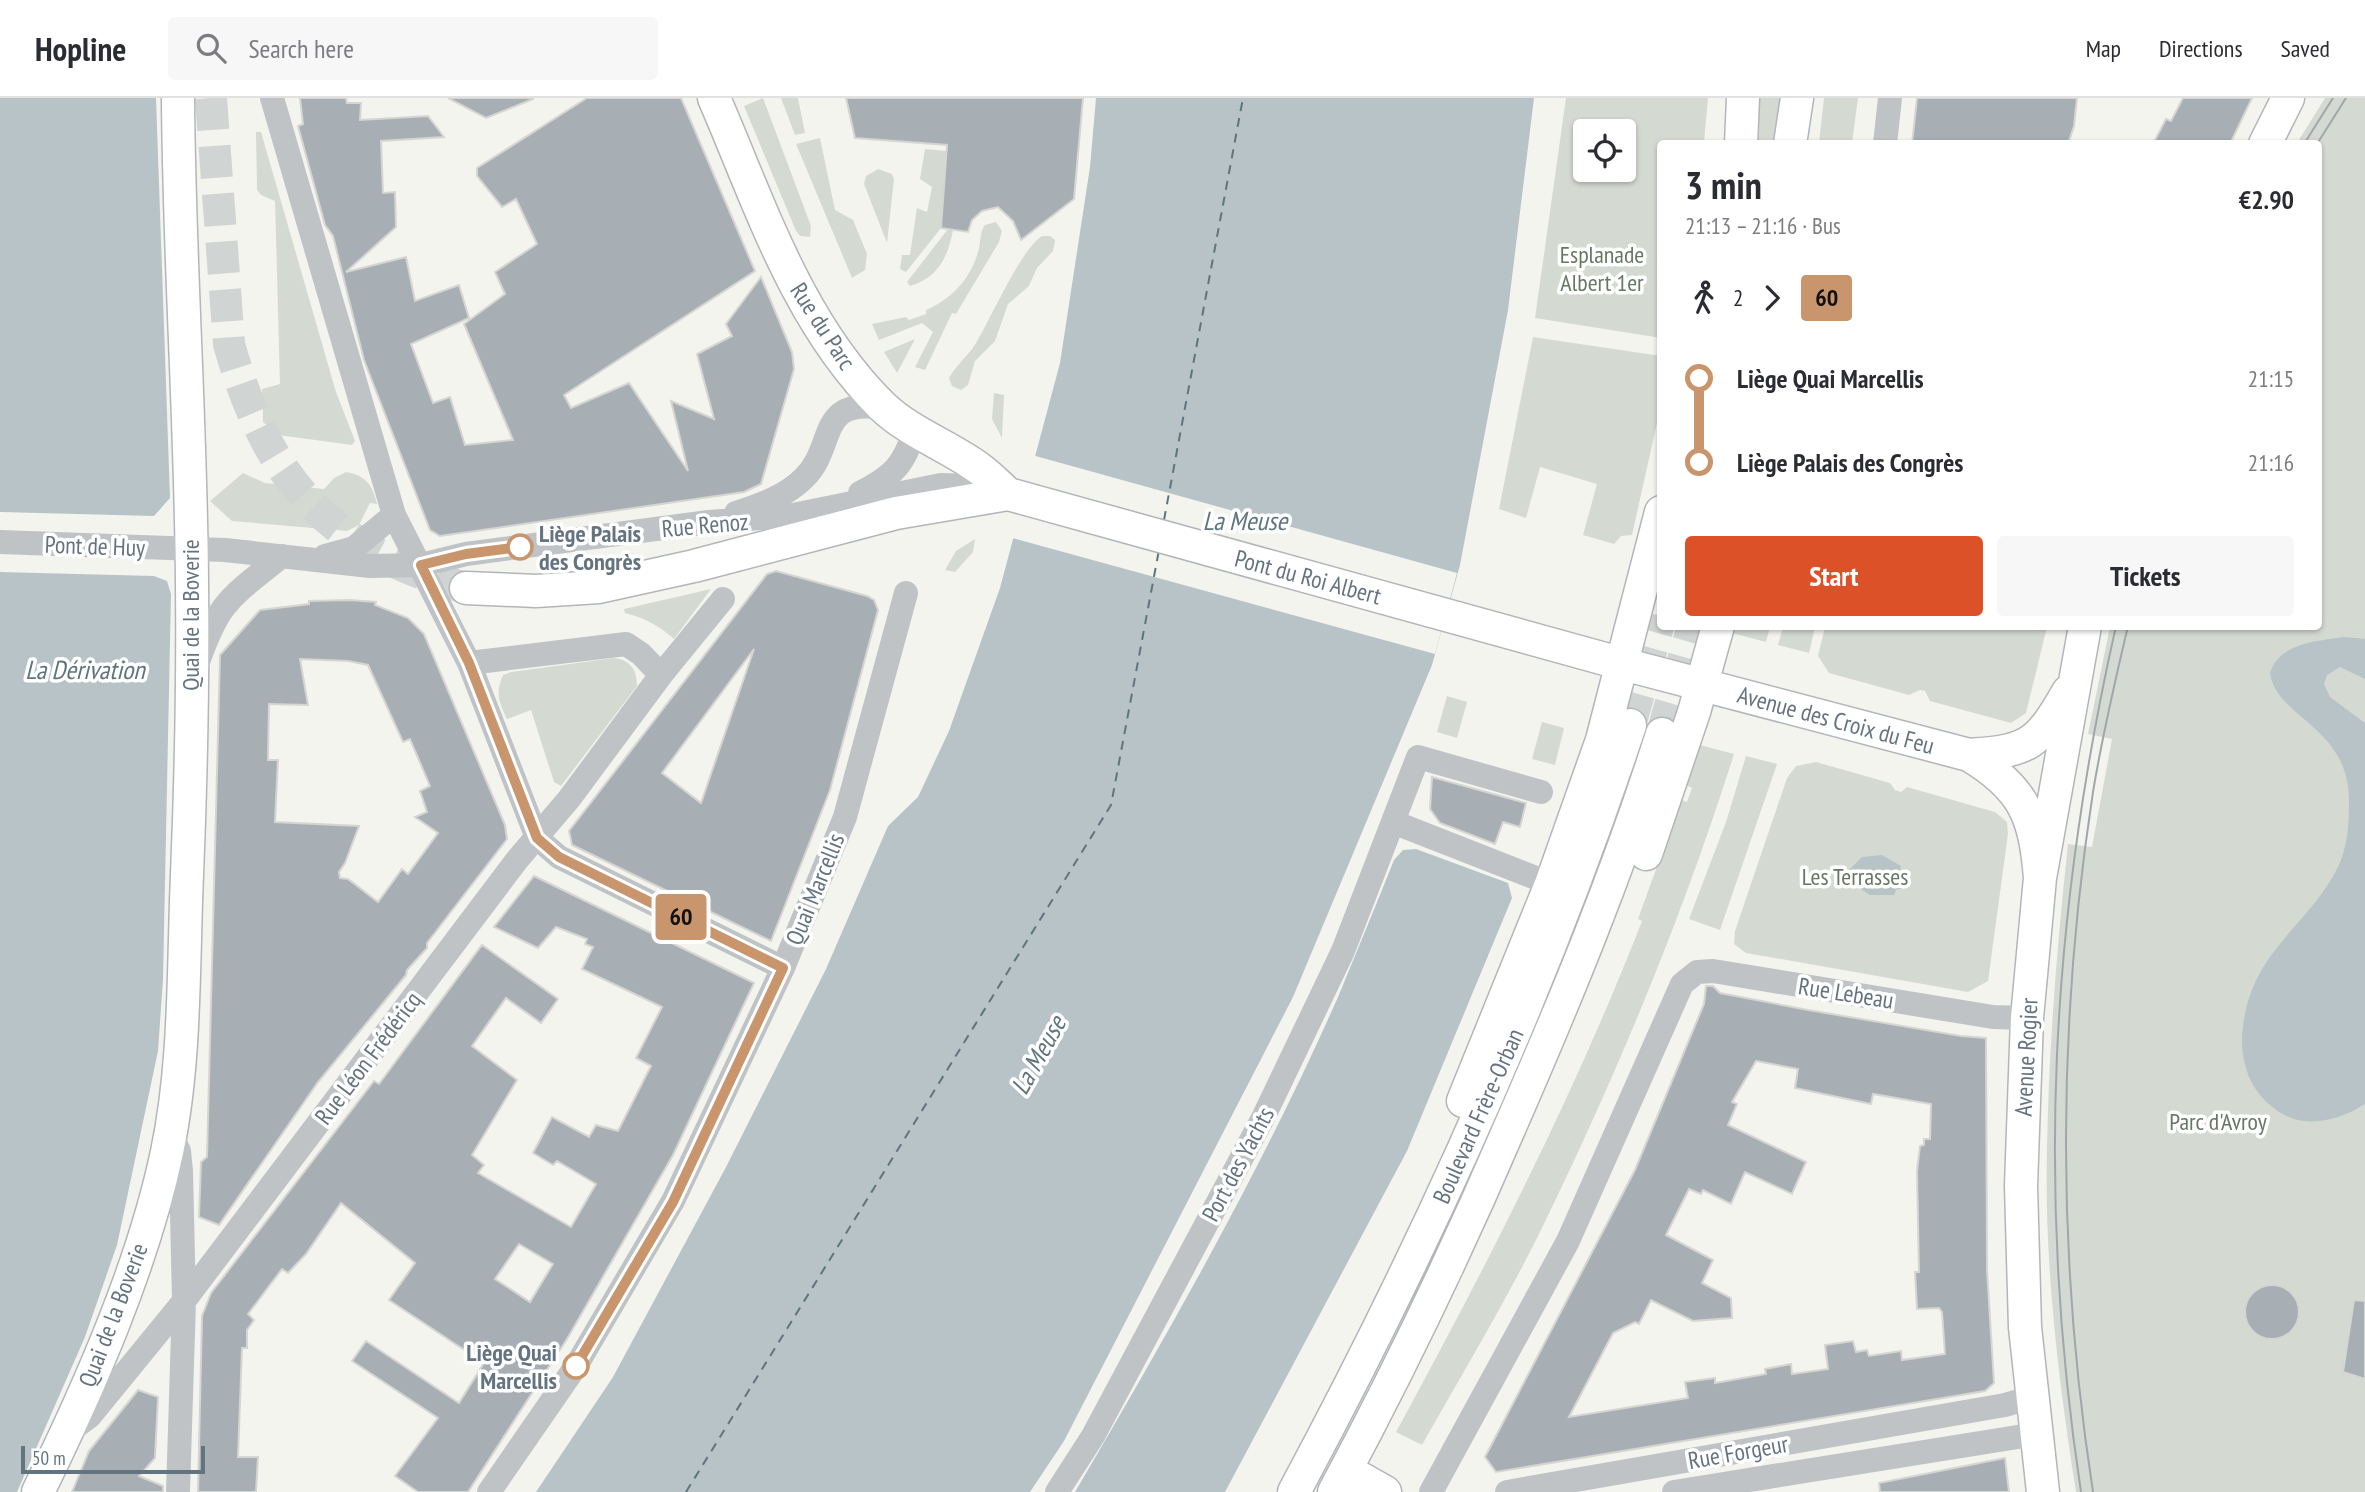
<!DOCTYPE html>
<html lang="en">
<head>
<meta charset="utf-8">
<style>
  :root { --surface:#fff; --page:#f7f7f7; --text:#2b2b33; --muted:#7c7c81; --line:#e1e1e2; --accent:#dc5127 }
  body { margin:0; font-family:"PT Sans Narrow",sans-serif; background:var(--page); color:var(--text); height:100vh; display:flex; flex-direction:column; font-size:26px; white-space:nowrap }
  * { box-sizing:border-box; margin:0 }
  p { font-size:23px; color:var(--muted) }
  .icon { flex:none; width:38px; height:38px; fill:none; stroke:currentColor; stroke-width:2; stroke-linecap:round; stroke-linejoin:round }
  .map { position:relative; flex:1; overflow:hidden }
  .side { position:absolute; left:1657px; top:42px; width:665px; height:490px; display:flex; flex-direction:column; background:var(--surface); border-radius:7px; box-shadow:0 2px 5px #0004 }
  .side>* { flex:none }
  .badge { padding:0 14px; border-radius:5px; font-size:24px; line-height:46px }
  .buttons { position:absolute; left:1573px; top:21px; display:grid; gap:14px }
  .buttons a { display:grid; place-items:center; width:63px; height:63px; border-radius:7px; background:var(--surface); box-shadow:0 2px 5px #0004; font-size:35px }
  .scale { position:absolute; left:21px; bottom:18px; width:184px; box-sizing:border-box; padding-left:7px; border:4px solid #647380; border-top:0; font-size:19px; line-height:24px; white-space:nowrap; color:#647380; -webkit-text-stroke:5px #fff; paint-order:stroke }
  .map>.badge { position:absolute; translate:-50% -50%; box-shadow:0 0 0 4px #fff }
  .legs { display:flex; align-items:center; gap:10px; height:77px; padding:0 28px; font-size:23px }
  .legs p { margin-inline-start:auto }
  .overview { display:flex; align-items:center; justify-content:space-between; height:119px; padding:0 28px }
  h1 { font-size:38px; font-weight:600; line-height:52px }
  .button { display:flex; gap:14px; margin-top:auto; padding:14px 28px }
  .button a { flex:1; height:80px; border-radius:7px; background:var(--accent); color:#fff; font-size:28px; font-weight:600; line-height:80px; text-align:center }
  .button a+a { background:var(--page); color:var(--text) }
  ul { padding:0 28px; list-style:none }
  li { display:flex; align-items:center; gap:24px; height:84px; font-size:26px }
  li i { display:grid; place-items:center; width:10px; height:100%; margin:0 9px; background:currentColor }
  li i::after { content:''; width:18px; height:18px; margin:-9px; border:5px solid; border-radius:50%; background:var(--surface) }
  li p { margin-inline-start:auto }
  li:first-child i { background:linear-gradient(#0000 50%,currentColor 0) }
  li:last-child i { background:linear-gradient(currentColor 50%,#0000 0) }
  header { display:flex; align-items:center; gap:42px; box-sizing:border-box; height:98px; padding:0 35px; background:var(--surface); border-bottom:2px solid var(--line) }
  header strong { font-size:33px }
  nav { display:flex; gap:38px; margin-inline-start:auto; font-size:24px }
  .search { width:490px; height:63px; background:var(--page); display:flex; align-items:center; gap:18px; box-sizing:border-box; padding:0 24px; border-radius:7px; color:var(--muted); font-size:26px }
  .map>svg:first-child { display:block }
</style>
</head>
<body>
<header>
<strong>Hopline</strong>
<div class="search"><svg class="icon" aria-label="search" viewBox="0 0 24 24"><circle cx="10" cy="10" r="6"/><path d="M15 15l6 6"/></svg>Search here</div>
<nav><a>Map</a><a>Directions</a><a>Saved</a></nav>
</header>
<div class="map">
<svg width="2365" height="1394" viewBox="0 0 2365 1394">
  <rect width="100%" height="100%" fill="#f4f4ef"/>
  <path fill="#d4dad1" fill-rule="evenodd" d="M763,0L811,128L810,139L800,138L796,133L744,8Z
    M781,0H798L805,35L795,37Z
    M1566,0H1708L1704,45L1661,46V240L1535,220ZM1624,33V72H1586V33Z
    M1759,0H1780L1776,45L1756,46Z
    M1824,0H1858L1852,45H1819Z
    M2325,0H2365V1394H2076C2058,1280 2044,1164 2047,1049C2049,947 2057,847 2068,746L2092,749L2112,641L2088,636L2110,529L2319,528V46L2297,45Z
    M256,34H261L336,294L355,343L352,347L278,337L263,324L262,291L280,286L275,103L261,97L257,92Z
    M820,40L835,112L853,122L867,156L865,172L852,180L796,46Z
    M925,51L947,53L941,130L906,174L900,171L902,157H910L917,110L927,114L932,89L920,81Z
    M878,71L892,76L894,81L887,145L864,86L866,78Z
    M996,124L1002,133L999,144L956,216L952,215L925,272L915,269L933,234L922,225L879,242L872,226L906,219L909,222L926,216V212C951,201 970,182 978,154C981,145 979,135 985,127Z
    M948,131L953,132C948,159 938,180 910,188L907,184Z
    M1042,138H1050L1055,142L1053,153L1037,170L1029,188L1008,206L995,243L975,263L968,287L961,292L952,288L949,280C956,267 968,258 976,245C990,222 1021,151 1042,138Z
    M1533,239L1661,258V307L1632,437L1621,438L1614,446L1583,437L1597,386L1540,369L1526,420L1499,411Z
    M915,241L897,275L884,254Z
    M994,295L1004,297L1002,340L992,321Z
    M346,374C365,377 373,387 377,406L370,405L359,427L347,433L232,423L210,403L243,375L265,385L324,391L334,380Z
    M975,441L973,454L955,474L945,472L956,453Z
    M711,491L674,541C658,527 645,520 625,515L624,511Z
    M1734,529H1770L1766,544L1732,535Z
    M1783,529H1815L1809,555L1778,547Z
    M1825,529H2047L2026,615L2011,625L1930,603L1925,593L1920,592L1909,597L1829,575L1818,558Z
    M614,560C630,562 637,571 637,588L561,688L554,684L531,612L507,621C499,604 495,595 503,577L511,574Z
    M1447,598L1467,604L1457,640L1437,634Z
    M1542,624L1564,630L1555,667L1532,661Z
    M1700,647L1734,656C1682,821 1614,983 1538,1138C1502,1210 1461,1278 1422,1347L1396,1334C1487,1167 1573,1000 1642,823L1638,821L1681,702L1687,704L1692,690L1686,687Z
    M1746,658L1777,666L1720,832L1689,821L1726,724Z
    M1816,664L1890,685L1895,692L1901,694L1907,689L1995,714L2007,724L2008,736L1988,883L1968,894L1746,855L1734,846L1735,833L1787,680L1796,668Z"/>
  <path fill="#b7c3c7" d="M0,0H156L170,400L154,418V478L167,483L171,496L163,881L158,953L117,1147L85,1239L17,1394H0Z
    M1096,0H1534L1508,212L1460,467L1432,567L1293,899L1064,1343L1030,1394H536L613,1279L725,1071L826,871L888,728L918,699L949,633L1000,490L1060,265L1090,69Z
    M2344,539L2365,541V581L2340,569L2327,577L2324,586L2330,599L2365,625V1006C2345,1019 2318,1028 2294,1021C2273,1014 2253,994 2247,973C2241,955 2241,940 2244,921C2256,850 2309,827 2338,769C2347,750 2349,728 2349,706C2351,628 2276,621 2270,575C2279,545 2317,543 2344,539Z
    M1416,751L1508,785L1512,800L1407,1053L1225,1394H1075C1169,1234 1263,1069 1338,899C1357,853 1376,807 1394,762L1403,752Z
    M1882,757L1901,768L1900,773L1907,780L1905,789L1896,792L1894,797H1870L1855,787L1857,783L1848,773L1862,759Z"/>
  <path fill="#f4f4ef" d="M1032,357L1457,475L1435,556L1009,439Z
    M0,414L154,418V478L0,474Z"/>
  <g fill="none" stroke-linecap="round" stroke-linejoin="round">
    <path stroke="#5f757d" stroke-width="2" stroke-dasharray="9 7" stroke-linecap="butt" d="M1164,422L1243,0
      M686,1394L1111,707L1159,452"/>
  </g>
  <path fill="#a8afb4" stroke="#d5d5d2" stroke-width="2" fill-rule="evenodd" d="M300,0H346L347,5H361L360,22L428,18L444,39L381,43L383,95L395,94L396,129L346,174L406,159L415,203L459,187L469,220L411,246L433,305L450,299L465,347L513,342L464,226L505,196L495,174L537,146L516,101L502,109L477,78V70L587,0H681L755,173L564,297L571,310L629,285L688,373L671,303L714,321L697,256L732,238L726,226L761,179L792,254L794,271L761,386L744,394L475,433L440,438L430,432L364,262L333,138L325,127L298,28L303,26Z
    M448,0H533V1L486,20Z
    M846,0H1083L1074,101L1021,142L1013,123L998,109L982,113L972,122L968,134L941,130L947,47L855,40Z
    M1917,0H2077L2074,28L2068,46H1912Z
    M2183,0H2252L2230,46H2153L2166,21L2171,23Z
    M776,473L867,498L874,502L878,512L830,692L771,843L572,747L569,733L767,476ZM754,551L701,705L662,675Z
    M350,502L376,504L375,507L408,520L424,536L505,727L507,741L427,845V850L407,872L406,877L318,984L219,1127L199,1119L201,1064L207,1059L220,557L260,512L309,506V503ZM300,561L348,563L368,567L403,644L410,641L430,688L420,693L427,714L415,719L438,735L408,776L402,771L378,804L348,781L340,780L339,774L345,765L359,728L275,724L278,662H268L269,606L308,607Z
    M1432,679L1526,705L1520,729L1503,724L1495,746L1440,725L1430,711Z
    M534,778L754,885L673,1057L567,1241L468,1394H418L395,1378L438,1320L352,1263L366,1243L459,1305L484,1265L389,1202L415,1165L341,1105L306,1156L288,1175L282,1171L248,1216L254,1222L247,1232V1250H242L238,1359H258L256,1394H198L202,1218L211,1195L374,983L379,986L482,847L558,901L541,925L506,900L472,948L517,982L472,1057L484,1067L478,1075L571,1129L596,1086L557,1063L553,1067L533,1055L552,1019L589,1039L596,1027L618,1033L651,968L636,960L662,909L582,871L593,849L585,846L587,841L556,829L538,850L494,829ZM519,1146L553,1166L530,1204L495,1181Z
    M1706,888H1713L1720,895L1808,912L1961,938L1986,940L1987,1172L1994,1285L1985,1293L1496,1374L1485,1359L1635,1072L1704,906ZM1756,963L1798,971L1795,990L1871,1006L1873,996L1931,1006L1930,1041H1924V1047L1920,1048L1917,1073L1919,1174H1915L1917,1211L1939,1210L1942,1214L1945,1256L1902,1262L1901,1253L1869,1258L1867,1252L1856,1254L1853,1243L1825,1247L1828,1271L1792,1276L1791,1266L1765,1271L1766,1276L1743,1280L1715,1285V1280L1685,1284L1688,1300L1569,1319L1613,1235L1635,1224L1639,1226L1651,1202L1693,1223L1732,1220L1731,1200L1702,1185L1713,1162L1666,1137L1689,1091L1701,1096L1703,1092L1731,1106L1745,1074L1792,1096L1806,1064L1728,1027L1737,1006L1732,1004Z
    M2245 1214a27 27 0 1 1 54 0a27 27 0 1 1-54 0Z
    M2354,1202L2365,1203V1281L2343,1274Z
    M138,1292L158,1299L155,1360L139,1378L163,1388V1394H72L89,1353Z
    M2005,1360L2009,1394H1880L1879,1385Z"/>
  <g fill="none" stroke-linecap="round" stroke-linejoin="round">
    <path stroke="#d0d4d3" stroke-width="32" stroke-dasharray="32 16" stroke-linecap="butt" d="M211,0L229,246C267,382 329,452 466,490
      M1630,627L1661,518
      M1662,636L1693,528"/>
    <defs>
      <path id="major" d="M714,0C760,106 797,224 882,308C910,335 949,348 980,371C990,378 999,388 1008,396
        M1741,46L1743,0
        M1790,46L1797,0
        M2265,46L2288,0
        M466,490L536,493L599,489L694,468L896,415L1008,396L1623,566L1969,657C2024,690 2035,718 2040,780
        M1969,657C2030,653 2038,646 2068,594
        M1646,756L1694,614L1718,528
        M1463,1003L1551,786L1602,642L1661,414
        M1346,1372L1385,1394
        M38,1394C89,1290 143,1168 167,1054C186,964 183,869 187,777C191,680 193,582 192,485C191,323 179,162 178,0
        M1294,1394C1426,1148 1542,893 1630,627
        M1334,1394C1398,1275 1456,1155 1509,1031C1566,901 1619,772 1662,636
        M2043,1394L2025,1229L2021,1088L2027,920L2040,780L2085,528"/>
    </defs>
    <use href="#major" stroke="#b2b6ba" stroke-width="35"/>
    <path stroke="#bfc3c6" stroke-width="24" d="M272,0L394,417L469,565L537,740L559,759L783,870
      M1885,46L1890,0
      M860,395C893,378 903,368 915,333
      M736,415C760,407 785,399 804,380C837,348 815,299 884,310
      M0,444L225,452L370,468L421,467L466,456L709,424L788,418L941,387L971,388L995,393
      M325,458L354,450L394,417
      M197,567C219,502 230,500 282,458
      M661,577L723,501
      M1393,724L1551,786
      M171,1036L179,1053L181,1073L184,1203L178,1394
      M67,1335L90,1318L184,1203L517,762L569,701L661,577L641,556L626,546L469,565
      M489,1394L576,1268L673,1103L783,870L845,719L906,495
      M1057,1394L1093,1338L1263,1020L1343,853L1418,659L1541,694
      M1431,1394L1568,1143L1682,886L1697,874L1713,873L1993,919L2027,920
      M1507,1394L2005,1307L2032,1299
      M1674,1394L2036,1336"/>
    <use href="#major" stroke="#fff" stroke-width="32"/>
    <path stroke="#a0a6ab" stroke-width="2" d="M2304,46L2333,0
      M2317,46L2346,0
      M2081,1394C2036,1098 2050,821 2116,528
      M2093,1394C2057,1161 2057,927 2093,694C2102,639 2115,583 2128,528"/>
  </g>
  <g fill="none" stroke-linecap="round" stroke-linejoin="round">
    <defs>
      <path id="line-1" d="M520,449L466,456L421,467L469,565L537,740L559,759L783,870L673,1104L576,1268"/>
    </defs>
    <use href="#line-1" stroke="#fff" stroke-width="16"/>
    <use href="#line-1" stroke="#c9956d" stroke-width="10"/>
  </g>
  <g fill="#fff" stroke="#c9956d" stroke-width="3.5">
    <circle cx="520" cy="449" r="12"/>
    <circle cx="576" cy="1268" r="12"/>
  </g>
  <g text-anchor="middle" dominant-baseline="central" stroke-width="7" stroke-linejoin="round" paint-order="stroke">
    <g font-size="24" fill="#667762" stroke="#fff">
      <text x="1602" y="156">Esplanade<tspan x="1602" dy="28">Albert 1er</tspan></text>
      <text x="1855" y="778">Les Terrasses</text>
      <text x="2218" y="1023">Parc d'Avroy</text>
    </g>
    <g font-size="24" fill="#647380" stroke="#fff">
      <text transform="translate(823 228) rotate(57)">Rue du Parc</text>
      <text transform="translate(705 427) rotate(-5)">Rue Renoz</text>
      <text transform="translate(95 448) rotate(2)">Pont de Huy</text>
      <text transform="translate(1308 479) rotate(15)">Pont du Roi Albert</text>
      <text transform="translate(190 517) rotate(-90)">Quai de la Boverie</text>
      <text transform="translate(1836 622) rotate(15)">Avenue des Croix du Feu</text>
      <text transform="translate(815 791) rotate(-68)">Quai Marcellis</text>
      <text transform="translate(1846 895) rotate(9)">Rue Lebeau</text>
      <text transform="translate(2026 959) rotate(-87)">Avenue Rogier</text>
      <text transform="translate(368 960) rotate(-53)">Rue Léon Frédéricq</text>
      <text transform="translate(1478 1018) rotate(-66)">Boulevard Frère-Orban</text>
      <text transform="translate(1238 1066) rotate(-62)">Port des Yachts</text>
      <text transform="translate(113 1217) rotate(-69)">Quai de la Boverie</text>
      <text transform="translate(1738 1354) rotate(-10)">Rue Forgeur</text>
    </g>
    <g font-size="24" font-weight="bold" fill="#647380" stroke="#fff" text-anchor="start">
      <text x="539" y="435">Liège Palais<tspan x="539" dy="28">des Congrès</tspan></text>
      <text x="557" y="1254" text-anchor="end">Liège Quai<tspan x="557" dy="28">Marcellis</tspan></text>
    </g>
    <g font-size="26" font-style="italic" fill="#5f757d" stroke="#fff">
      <text x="1245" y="422">La Meuse</text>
      <text x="85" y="571">La Dérivation</text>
      <text transform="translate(1038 957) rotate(-61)">La Meuse</text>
    </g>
  </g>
</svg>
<div class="buttons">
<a><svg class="icon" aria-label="locate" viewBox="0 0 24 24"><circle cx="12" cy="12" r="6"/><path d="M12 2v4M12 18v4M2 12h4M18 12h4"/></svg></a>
</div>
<div class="scale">50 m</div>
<b class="badge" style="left:681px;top:819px;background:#c9956d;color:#111">60</b>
<section class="side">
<div class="overview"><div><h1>3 min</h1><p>21:13 – 21:16 · Bus</p></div><b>€2.90</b></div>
<div class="legs"><svg class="icon" aria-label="walk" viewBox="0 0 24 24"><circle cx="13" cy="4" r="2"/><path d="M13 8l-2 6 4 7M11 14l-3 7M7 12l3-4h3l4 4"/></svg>2<svg class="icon" aria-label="forward" viewBox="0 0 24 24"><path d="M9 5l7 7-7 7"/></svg><b class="badge" style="background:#c9956d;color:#111">60</b></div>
<ul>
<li><i style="color:#c9956d"></i><b>Liège Quai Marcellis</b><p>21:15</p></li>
<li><i style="color:#c9956d"></i><b>Liège Palais des Congrès</b><p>21:16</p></li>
</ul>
<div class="button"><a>Start</a><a>Tickets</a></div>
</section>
</div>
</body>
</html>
